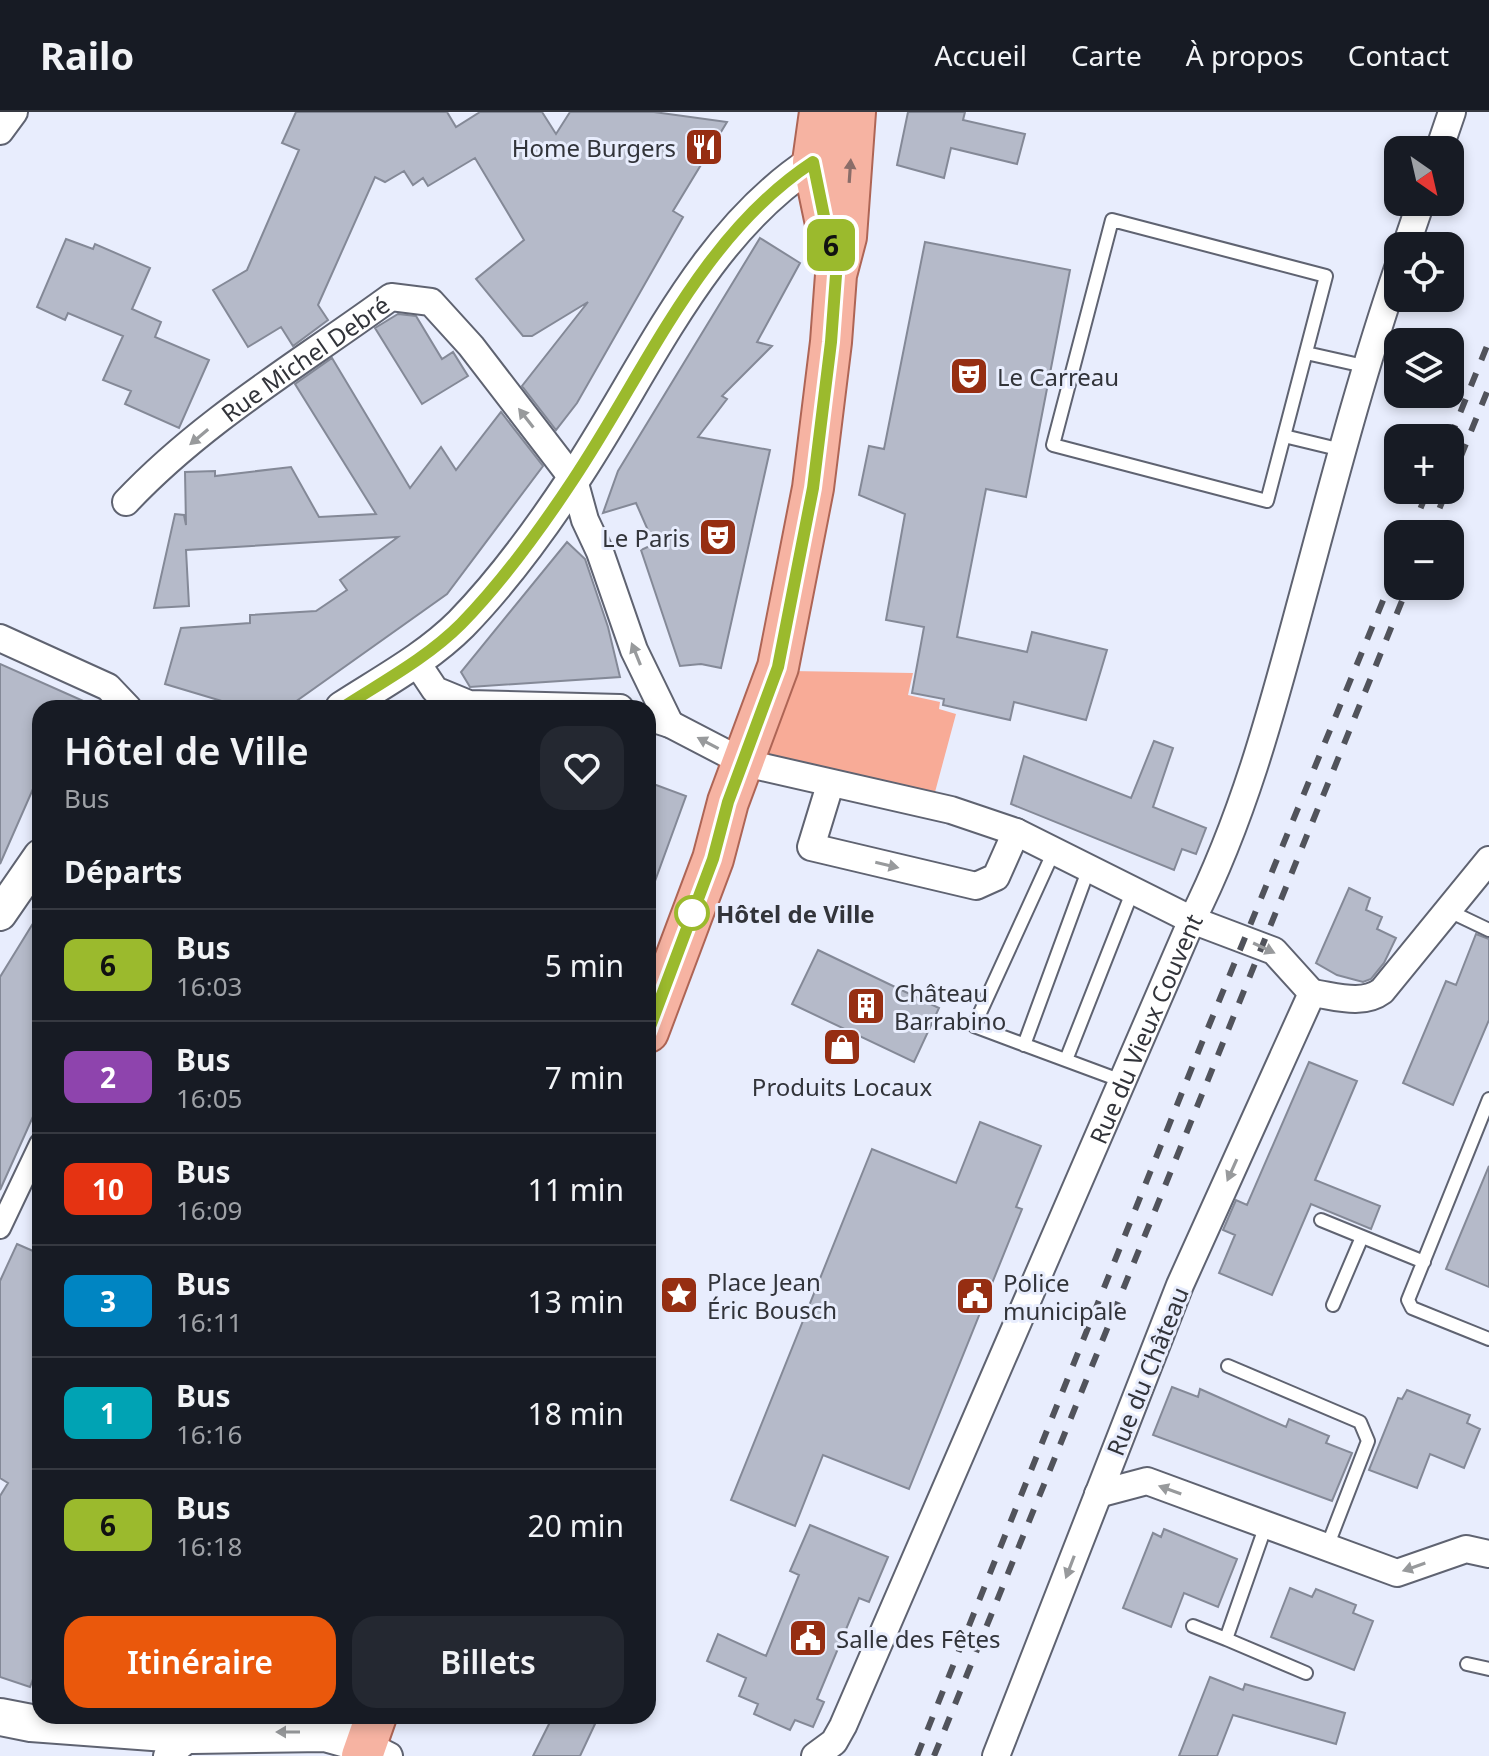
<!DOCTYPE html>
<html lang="fr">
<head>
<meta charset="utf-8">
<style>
  :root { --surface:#171b24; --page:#242831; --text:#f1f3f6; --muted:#9ea1a6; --line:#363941; --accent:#ea580c }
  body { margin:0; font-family:"Noto Sans",sans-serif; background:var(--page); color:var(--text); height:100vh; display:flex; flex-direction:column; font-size:30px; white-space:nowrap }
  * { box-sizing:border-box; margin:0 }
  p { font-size:26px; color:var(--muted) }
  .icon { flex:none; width:44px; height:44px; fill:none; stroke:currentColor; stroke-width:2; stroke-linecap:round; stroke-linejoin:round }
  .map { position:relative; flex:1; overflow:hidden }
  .panel { position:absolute; left:32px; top:588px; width:624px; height:1024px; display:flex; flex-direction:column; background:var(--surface); border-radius:24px; box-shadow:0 4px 12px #0003 }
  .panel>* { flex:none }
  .badge { padding:0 16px; border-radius:12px; font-size:28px; line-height:52px }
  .needle { width:52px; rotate:146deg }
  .tools { position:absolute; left:1384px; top:24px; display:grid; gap:16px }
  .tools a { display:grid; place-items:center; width:80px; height:80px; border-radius:16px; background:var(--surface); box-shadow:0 4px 12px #0003; font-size:40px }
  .map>.badge { position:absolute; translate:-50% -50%; box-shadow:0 0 0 4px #fff }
  h2 { padding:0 32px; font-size:30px; line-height:72px }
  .round { display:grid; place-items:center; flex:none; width:84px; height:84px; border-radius:24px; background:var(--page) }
  .headline { display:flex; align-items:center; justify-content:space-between; height:136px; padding:0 32px }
  h1 { font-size:38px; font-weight:600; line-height:60px }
  .button { display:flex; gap:16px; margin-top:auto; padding:16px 32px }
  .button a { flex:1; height:92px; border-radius:24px; background:var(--accent); color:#fff; font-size:32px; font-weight:600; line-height:92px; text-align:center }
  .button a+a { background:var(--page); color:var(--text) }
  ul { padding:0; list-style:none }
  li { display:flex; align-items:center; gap:24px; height:112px; padding:0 32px; border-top:2px solid var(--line) }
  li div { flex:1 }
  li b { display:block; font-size:30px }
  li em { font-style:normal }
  li .badge { min-width:88px; font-weight:700; text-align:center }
  header { display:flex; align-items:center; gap:48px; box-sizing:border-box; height:112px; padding:0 40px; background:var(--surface); border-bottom:2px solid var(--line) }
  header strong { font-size:38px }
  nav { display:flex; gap:44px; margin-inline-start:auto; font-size:28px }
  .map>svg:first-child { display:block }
</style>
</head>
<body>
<header>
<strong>Railo</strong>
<nav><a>Accueil</a><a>Carte</a><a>À propos</a><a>Contact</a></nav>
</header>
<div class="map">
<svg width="1489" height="1644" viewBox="0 0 1489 1644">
  <rect width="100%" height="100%" fill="#e8edfd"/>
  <path fill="#f8ab97" d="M791,559L913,561L908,583L940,590L939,597L956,602L931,695L763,650Z"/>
  <path fill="#b5bac9" stroke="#848997" stroke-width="2" d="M296,0H447L456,15L480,0H542L556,22L570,0H654L727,10L673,99L683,105L577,291L556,318L522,274L588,190L532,224H523L476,167L524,128L475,46L428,74L423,66L413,73L404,59L385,70L375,65L318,193L328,208L293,234L281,215L248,235L213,178L247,158L299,38L282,31Z
    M908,0H965L963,8L1025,22L1017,52L951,36L944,66L897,53Z
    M760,126L800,151L757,230L772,234L722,284L727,287L698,325L770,338L721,556L701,552L680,554L641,438L654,432L636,391L603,401L618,359Z
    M66,127L93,137L95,132L150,156L132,197L161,210L155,225L209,248L179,316L125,292L131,279L103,268L123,224L68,201L65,208L37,195Z
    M925,130L1070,158L1026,385L986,377L957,525L1027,540L1032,520L1107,538L1086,608L1014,590L1010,608L943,593L944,587L912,581L924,515L886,508L905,402L859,383L869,334L884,337Z
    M398,202L416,204L442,247L453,240L468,264L422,292L375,216Z
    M332,246L410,376L441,335L456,358L501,300L543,354L447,482L288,595L245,596L165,572L181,516L250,511V503L316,499L347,478L340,468L398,425L186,438L189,494L154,496L175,402L184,403L186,413L185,360L215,359V364L291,355L319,405L376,402L295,272Z
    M567,430L585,447L608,515L620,565L470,575L461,560Z
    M0,552L99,596H40V661L0,752Z
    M1154,629L1173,636L1153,695L1206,716L1196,742L1182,737L1174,758L1011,692L1024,644L1131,686Z
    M648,670L686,684L651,780L648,779Z
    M1349,776L1370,786L1366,798L1382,805L1377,817L1396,826L1384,851L1371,867L1363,870L1337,863L1316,851Z
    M40,800V989L0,1078V865Z
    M1476,822L1489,827V908L1453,993L1403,971L1446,869L1456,873Z
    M818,838L939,896L914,950L792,892Z
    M1309,950L1357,969L1315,1068L1380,1094L1371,1117L1311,1092L1272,1183L1219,1161L1235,1123L1223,1118L1236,1088L1247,1093Z
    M980,1010L1041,1034L1016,1095L1022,1097L909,1377L823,1343L795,1414L731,1388L872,1037L956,1071Z
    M1489,1054V1175L1446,1157Z
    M17,1132L40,1142V1548L30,1575L0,1565V1384L8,1371L0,1366V1169Z
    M1172,1275L1198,1285L1200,1277L1286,1315L1289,1307L1329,1324L1326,1331L1352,1341L1332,1389L1153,1323Z
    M1407,1278L1470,1303L1467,1311L1480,1317L1464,1356L1430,1342L1417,1376L1369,1358L1398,1286L1402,1287Z
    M810,1413L888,1445L869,1490L859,1486L817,1587L824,1590L813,1615L795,1608L790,1618L754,1602L758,1592L739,1584L746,1566L707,1549L718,1522L766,1544L799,1463L790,1459Z
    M1164,1417L1237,1447L1218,1495L1184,1481L1171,1515L1123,1496L1153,1421L1161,1425Z
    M1290,1476L1312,1485L1316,1477L1356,1493L1353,1501L1373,1509L1354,1558L1271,1525Z
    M1210,1565L1243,1578L1245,1572L1345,1601L1336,1632L1233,1603L1217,1644H1179Z
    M553,1604H577L595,1612L580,1644H533Z"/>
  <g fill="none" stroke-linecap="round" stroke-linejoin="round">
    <defs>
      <path id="service" d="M1112,108L1326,164L1267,389L1053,333Z
        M1306,241L1364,254
        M1284,324L1342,338
        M1054,739L974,914L1122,969
        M1447,798L1489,818
        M1024,933L1089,756
        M1066,948L1133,778
        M1489,987L1408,1188L1412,1196L1489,1227
        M1321,1108L1424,1150
        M1333,1193L1362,1125
        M1228,1254L1360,1310L1368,1329L1327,1435
        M1266,1413L1226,1527L1306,1561
        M1193,1514L1226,1527
        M1467,1552L1489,1557"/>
      <path id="pedestrian" d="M0,1116L40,1032"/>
      <g id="minor">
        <path d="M0,19L14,0"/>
        <path d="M1439,38L1452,0"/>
        <path d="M1406,134L1421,90"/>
        <path id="s1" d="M126,390C202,309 302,250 391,185L431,190L471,234L574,368L585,408L600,440L634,538L670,612"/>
        <path d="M0,526L108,575L128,596"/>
        <path d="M415,548L435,578L469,592L620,596"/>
        <path d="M648,605L670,612L745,651L951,698L1016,720L1192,808L1274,839L1312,881L1180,1173L996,1644"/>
        <path d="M830,673L811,735L976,774L996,765L1016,720"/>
        <path d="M1312,881C1335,884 1362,894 1382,879L1489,748"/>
        <path d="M1098,1382L1147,1369L1397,1461L1466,1437L1489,1442"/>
        <path d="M348,1604L365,1632L389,1644"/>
        <path d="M167,1644L193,1623"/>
        <path id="s2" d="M815,1644L834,1630L843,1614L1192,808C1243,707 1271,602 1300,494C1331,380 1360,267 1398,156"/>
      </g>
      <path id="tertiary" d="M342,596C382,570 427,546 461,512C503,469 540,418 573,368C646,259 700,124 813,50
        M0,802L40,744"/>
      <path id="secondary" d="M0,1605L31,1611L193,1623L325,1621L365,1632"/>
      <path id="primary" d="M820,0L813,50L831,136
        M648,920L713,747L728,690L778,555L813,376L831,230L836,163L846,125L855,0
        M362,1644L376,1604"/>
    </defs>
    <use href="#service" stroke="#5f6371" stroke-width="16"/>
    <use href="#pedestrian" stroke="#5f6371" stroke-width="24"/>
    <use href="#minor" stroke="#5f6371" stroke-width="30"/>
    <use href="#tertiary" stroke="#5f6371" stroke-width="36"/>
    <use href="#secondary" stroke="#5f6371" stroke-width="40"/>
    <use href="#primary" stroke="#ae6555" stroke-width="44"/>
    <use href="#service" stroke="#fff" stroke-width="12"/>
    <use href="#pedestrian" stroke="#fff" stroke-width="20"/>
    <use href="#minor" stroke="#fff" stroke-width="26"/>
    <use href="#tertiary" stroke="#fff" stroke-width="32"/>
    <use href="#secondary" stroke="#fff" stroke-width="36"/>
    <use href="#primary" stroke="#f6b3a2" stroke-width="40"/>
    <path stroke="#51535b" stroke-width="6" stroke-dasharray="14 14" stroke-linecap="butt" d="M1450,326L1489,229
      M1450,371L1489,275
      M1410,422L1428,378
      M1429,422L1447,378
      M917,1644L1201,933L1398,452
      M934,1644L1408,474"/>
  </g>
  <defs><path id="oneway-solid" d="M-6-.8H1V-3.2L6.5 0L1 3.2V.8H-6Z" transform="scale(2)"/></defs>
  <use fill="#8a6d69" href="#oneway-solid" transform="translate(850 59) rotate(-86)"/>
  <g fill="#989a9c">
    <use href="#oneway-solid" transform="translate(526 306) rotate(-128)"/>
    <use href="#oneway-solid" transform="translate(199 325) rotate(140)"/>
    <use href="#oneway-solid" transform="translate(636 542) rotate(-112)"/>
    <use href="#oneway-solid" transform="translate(708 631) rotate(-152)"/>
    <use href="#oneway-solid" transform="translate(887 753) rotate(13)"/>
    <use href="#oneway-solid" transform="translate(1264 836) rotate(25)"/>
    <use href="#oneway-solid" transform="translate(1232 1058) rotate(114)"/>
    <use href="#oneway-solid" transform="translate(1170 1378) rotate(-160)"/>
    <use href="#oneway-solid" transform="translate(1070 1455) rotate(111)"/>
    <use href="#oneway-solid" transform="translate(1414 1455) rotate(161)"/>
    <use href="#oneway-solid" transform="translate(288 1620) rotate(-180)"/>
  </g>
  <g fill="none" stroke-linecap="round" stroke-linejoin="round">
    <defs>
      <path id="line" d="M342,596C382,570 427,546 461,512C503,469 540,418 573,368C646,259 700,124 813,50L836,163L831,230L813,376L778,555L728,690L713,747L648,920"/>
    </defs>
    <use href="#line" stroke="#fff" stroke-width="18"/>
    <use href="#line" stroke="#9bba2d" stroke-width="12"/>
  </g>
  <defs>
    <symbol id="restaurant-square" viewBox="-11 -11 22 22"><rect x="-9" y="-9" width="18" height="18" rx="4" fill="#962e12" stroke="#e8edfd"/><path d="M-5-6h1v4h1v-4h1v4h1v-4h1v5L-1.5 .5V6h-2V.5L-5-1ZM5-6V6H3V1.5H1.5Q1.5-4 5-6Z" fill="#fff"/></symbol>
    <symbol id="theatre-square" viewBox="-11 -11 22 22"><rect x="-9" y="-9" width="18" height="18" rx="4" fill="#962e12" stroke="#e8edfd"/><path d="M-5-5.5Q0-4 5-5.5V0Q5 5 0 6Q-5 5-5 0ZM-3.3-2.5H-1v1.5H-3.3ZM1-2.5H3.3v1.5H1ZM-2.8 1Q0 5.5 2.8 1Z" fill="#fff"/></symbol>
    <symbol id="building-square" viewBox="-11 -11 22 22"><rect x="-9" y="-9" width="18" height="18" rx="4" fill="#962e12" stroke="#e8edfd"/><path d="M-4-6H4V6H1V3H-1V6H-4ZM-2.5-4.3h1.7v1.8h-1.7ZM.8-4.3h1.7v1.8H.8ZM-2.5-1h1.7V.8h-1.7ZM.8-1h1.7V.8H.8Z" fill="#fff"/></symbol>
    <symbol id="shop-square" viewBox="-11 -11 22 22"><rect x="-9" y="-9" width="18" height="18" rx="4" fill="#962e12" stroke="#e8edfd"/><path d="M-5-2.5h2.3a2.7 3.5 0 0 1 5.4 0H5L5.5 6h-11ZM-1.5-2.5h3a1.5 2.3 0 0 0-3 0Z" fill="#fff"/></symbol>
    <symbol id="sight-square" viewBox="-11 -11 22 22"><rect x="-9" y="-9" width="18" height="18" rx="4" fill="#962e12" stroke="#e8edfd"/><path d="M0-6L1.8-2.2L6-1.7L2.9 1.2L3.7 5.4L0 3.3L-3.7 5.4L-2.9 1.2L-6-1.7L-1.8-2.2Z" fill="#fff"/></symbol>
    <symbol id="civic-square" viewBox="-11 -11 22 22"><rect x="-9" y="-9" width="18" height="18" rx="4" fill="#962e12" stroke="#e8edfd"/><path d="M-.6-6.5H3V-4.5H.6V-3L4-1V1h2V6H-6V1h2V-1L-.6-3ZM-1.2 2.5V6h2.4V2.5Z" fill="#fff"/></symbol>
  </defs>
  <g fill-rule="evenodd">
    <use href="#restaurant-square" x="682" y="13" width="44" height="44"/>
    <use href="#theatre-square" x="947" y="242" width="44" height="44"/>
    <use href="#theatre-square" x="696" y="403" width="44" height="44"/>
    <use href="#building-square" x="844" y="872" width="44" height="44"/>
    <use href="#shop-square" x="820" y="913" width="44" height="44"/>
    <use href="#sight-square" x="657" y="1161" width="44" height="44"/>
    <use href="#civic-square" x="953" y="1162" width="44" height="44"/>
    <use href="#civic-square" x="786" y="1504" width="44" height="44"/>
  </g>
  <circle fill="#fff" stroke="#9bba2d" stroke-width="4" cx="692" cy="801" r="16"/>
  <g text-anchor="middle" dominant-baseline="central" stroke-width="6" stroke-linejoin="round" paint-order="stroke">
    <g font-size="24" fill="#32343a" stroke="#e8edfd" text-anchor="start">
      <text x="676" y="35" text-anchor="end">Home Burgers</text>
      <text x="997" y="264">Le Carreau</text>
      <text x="690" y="425" text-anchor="end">Le Paris</text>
      <text x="894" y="880">Château<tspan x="894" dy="28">Barrabino</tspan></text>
      <text x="842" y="974" text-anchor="middle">Produits Locaux</text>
      <text x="707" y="1169">Place Jean<tspan x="707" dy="28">Éric Bousch</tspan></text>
      <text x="1003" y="1170">Police<tspan x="1003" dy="28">municipale</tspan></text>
      <text x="836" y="1526">Salle des Fêtes</text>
    </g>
    <g font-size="24" fill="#32343a" stroke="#e8edfd">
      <text stroke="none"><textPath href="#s1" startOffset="230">Rue Michel Debré</textPath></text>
      <text stroke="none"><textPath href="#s2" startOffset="802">Rue du Vieux Couvent</textPath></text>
      <text transform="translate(1147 1259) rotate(-68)">Rue du Château</text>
    </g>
    <g font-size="24" font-weight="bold" fill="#32343a" stroke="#e8edfd" text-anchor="start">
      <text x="716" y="801">Hôtel de Ville</text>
    </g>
  </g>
</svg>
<div class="tools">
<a><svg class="needle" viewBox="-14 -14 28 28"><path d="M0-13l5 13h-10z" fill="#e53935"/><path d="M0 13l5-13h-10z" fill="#9ea1a6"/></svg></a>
<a><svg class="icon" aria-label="locate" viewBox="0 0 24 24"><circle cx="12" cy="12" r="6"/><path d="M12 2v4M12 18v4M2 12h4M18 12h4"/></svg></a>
<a><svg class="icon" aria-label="layers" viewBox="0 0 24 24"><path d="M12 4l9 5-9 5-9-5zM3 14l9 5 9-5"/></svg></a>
<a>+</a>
<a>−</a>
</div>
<b class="badge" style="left:831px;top:133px;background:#9bba2d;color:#111">6</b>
<section class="panel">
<div class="headline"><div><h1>Hôtel de Ville</h1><p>Bus</p></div><a class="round"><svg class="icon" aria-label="heart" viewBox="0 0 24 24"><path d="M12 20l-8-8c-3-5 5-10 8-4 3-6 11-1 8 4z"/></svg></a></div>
<h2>Départs</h2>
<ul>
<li><span class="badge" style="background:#9bba2d;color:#111">6</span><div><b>Bus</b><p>16:03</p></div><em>5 min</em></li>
<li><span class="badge" style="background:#8e44ad;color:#fff">2</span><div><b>Bus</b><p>16:05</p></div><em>7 min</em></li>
<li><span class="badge" style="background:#e53312;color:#fff">10</span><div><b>Bus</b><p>16:09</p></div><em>11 min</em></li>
<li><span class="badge" style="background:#0085c2;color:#fff">3</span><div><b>Bus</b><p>16:11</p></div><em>13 min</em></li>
<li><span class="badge" style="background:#00a3b4;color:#fff">1</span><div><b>Bus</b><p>16:16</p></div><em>18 min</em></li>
<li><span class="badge" style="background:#9bba2d;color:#111">6</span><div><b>Bus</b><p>16:18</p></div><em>20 min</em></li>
</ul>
<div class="button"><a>Itinéraire</a><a>Billets</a></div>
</section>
</div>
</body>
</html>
